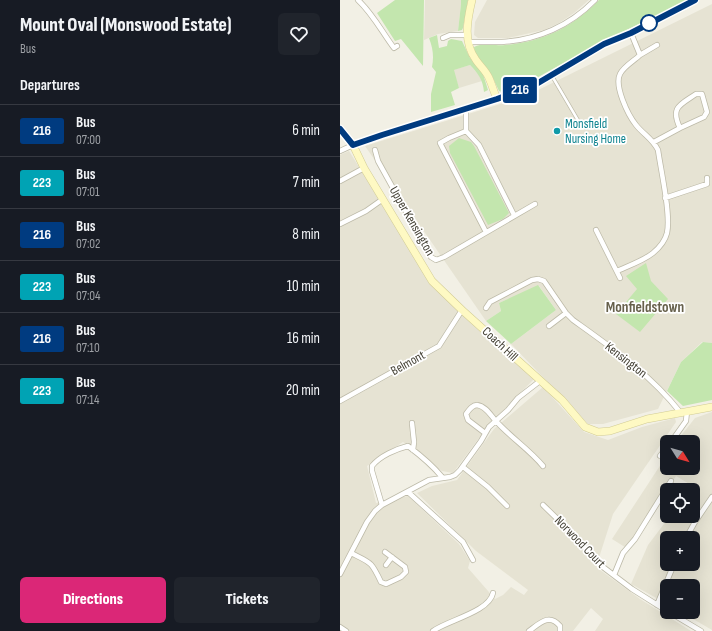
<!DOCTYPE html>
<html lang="en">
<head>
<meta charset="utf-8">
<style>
  :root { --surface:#171b24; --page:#20242c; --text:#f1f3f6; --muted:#9ea1a6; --line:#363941; --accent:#db2777 }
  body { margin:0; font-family:"Sofia Sans Condensed",sans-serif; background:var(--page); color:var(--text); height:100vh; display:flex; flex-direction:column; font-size:15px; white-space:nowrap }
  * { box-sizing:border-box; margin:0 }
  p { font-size:13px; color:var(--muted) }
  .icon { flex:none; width:22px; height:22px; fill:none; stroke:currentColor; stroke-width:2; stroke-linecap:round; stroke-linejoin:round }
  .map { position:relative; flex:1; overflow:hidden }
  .details { display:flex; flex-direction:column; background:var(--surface); width:340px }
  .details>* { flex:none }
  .badge { padding:0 8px; border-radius:3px; font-size:14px; line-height:26px }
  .needle { width:26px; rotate:127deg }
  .fabs { position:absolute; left:320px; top:435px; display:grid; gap:8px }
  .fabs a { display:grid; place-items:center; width:40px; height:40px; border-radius:6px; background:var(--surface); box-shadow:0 4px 16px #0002; font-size:20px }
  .map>.badge { position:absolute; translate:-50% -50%; box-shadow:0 0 0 2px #fff }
  h2 { padding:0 20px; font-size:15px; line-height:36px }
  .round { display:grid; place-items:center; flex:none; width:42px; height:42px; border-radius:6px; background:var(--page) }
  .head { display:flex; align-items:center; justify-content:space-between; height:68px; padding:0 20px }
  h1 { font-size:19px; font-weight:800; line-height:30px }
  .button { display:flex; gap:8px; margin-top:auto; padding:8px 20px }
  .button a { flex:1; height:46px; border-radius:6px; background:var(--accent); color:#fff; font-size:16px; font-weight:800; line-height:46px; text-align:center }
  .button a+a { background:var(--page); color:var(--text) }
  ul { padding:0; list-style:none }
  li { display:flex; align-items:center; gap:12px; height:52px; padding:0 20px; border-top:1px solid var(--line) }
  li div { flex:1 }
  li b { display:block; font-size:15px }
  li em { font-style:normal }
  li .badge { min-width:44px; font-weight:700; text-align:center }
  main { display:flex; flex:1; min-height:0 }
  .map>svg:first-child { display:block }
</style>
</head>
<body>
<main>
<section class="details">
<div class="head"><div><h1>Mount Oval (Monswood Estate)</h1><p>Bus</p></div><a class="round"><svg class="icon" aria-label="heart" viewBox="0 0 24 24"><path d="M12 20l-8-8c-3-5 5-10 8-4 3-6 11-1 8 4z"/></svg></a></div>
<h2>Departures</h2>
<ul>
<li><span class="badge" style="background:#003b80;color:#fff">216</span><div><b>Bus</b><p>07:00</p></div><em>6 min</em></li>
<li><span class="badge" style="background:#00a3b4;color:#fff">223</span><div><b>Bus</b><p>07:01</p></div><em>7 min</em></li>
<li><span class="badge" style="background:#003b80;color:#fff">216</span><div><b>Bus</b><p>07:02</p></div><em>8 min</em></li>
<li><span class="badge" style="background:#00a3b4;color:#fff">223</span><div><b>Bus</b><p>07:04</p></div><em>10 min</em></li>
<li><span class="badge" style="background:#003b80;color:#fff">216</span><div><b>Bus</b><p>07:10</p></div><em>16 min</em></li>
<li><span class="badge" style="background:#00a3b4;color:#fff">223</span><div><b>Bus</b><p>07:14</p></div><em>20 min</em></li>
</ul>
<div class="button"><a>Directions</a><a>Tickets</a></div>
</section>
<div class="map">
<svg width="372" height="631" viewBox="0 0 372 631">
  <rect width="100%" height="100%" fill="#f2f0e5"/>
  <path fill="#e6e3d3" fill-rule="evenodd" d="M85,0H121V4L118,31L98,34L84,40Z
    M147,0H249L234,13L219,23L204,30L168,38H138L134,35L135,22Z
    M372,4V343L362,342L341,362L318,409L263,424H248L171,344L216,310L199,286L159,303L161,311L146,321L25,146L186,96Z
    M130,65L139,75L142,81L119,88L113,70Z
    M9,151L96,290L195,378L148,426L113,473L102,471L63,442L27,466L36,503L68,496L119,544L130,561L128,568L155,599L163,595L171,587L184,595L188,590L136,551L77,493L92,486L117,480L154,429L203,387L244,432L268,440L302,427L335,418L336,422L273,514L256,567L300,599L351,631H255L263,619L251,608L233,631H0V155Z
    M372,412V630L341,612H353V586H327V604L291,584L308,545L330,516H353V490H348L351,485L336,476L288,549L272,539L327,455V468H353V442H336L355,418ZM327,538H353V564H327Z"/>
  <path fill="#c3e6ae" d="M55,0H84L83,66L61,39L55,41L37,13Z
    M121,0H128L123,28L122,30L118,31L121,4Z
    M259,0H347L331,9L265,40L191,81L162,90V92L159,91C156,85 153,77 149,71C144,63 134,57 134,47C143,42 156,46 165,45C202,42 233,27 259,0Z
    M97,35L99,48L107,46L108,41L111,39L122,41L130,58L143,74L148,90L144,92C143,80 138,73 130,65L114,70L119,88L111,92L115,105L91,112V94L96,72L92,67C94,57 93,48 89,38Z
    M119,138L131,142L134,146L169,213L163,219L148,225L110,153L109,146Z
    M306,263L311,281L328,299L300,332L276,314L297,289L286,276Z
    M198,285L216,310L171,344L146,321L161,311L159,303Z
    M363,342L372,343V400L343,406L327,391L341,362Z"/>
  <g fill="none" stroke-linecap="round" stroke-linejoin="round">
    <defs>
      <path id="lane" d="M212,76L239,122"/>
      <path id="street" d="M18,0C33,14 42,32 54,48L57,46
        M103,38L110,35H126
        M128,42C139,42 150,42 162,42C197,40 230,26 255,0
        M300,55L317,45
        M126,109V131L139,145L174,215
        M126,131L109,138L100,143L146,232
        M314,142L340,128L364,117L367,112L362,94H356C340,105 330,107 340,128
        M35,150L38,161L91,257L96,260L104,257L195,204
        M0,151L13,145
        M0,181L24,168
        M325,198L367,184V178
        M0,224L26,211L43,199
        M256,230L280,278
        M277,271C288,266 303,261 313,253C319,248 325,241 327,233C331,215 321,171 318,150C312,138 304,135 296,125C288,115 274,86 280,74C284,66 294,61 300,55L291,33
        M146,308L150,302L192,280L198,279L204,281L226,313L233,320C272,348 310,374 340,412
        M209,326L226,313
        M0,401L99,346L122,310
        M72,423L74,442L73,450
        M145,433L128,420L126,414C129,410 132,405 137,405C146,406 151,416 156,421C170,437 189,449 203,466
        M331,442L346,421L347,411
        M320,456L327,447
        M123,467L148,487L167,506
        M68,492L123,542L133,560
        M42,505L32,471V466C40,456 56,449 68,446C80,455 93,466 102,477
        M203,505L240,541L255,561L292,589L327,611
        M346,538L355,522L372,497
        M11,553C31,563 31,561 41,582L46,584L61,577L66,572L65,567L45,552
        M46,565L52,557
        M0,574L27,522L35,511L42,505L89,480L110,477L115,475L120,470L141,441L149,427L168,410L178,398L200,381
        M274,575L283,553L295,539L331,481
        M317,605L334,564
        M329,612L361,631
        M0,627L6,631
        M93,631C108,620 149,612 153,593
        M189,631C200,623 209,613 220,626V631"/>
      <path id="secondary" d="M132,0C127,21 123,42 136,60C140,66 146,71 149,78C152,85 154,92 157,99
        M0,129L13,145L24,168L92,281L122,310L222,400L245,427L258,432L270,431L307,419L372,407
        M13,145L42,135L157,99L193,86L264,44L291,33L355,0"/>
    </defs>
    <use href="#lane" stroke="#bdbaa8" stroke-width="4"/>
    <use href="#street" stroke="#bdbaa8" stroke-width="6"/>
    <use href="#secondary" stroke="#d2cc95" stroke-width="8"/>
    <use href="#lane" stroke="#fff" stroke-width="2.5"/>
    <use href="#street" stroke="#fff" stroke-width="4.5"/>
    <use href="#secondary" stroke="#fef9c3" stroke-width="7"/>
  </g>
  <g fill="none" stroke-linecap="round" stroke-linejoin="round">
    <defs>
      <path id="line" d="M0,129L13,145L42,135L157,99L193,86L264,44L291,33L355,0"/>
    </defs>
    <use href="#line" stroke="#fff" stroke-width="9"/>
    <use href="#line" stroke="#003b80" stroke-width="6"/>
  </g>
  <circle fill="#fff" stroke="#003b80" stroke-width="2" cx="309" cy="23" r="8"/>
  <circle fill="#0f9aa8" stroke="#fff" stroke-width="1.5" cx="217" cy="131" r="4"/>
  <g text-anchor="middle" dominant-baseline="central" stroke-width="3.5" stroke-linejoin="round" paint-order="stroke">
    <g font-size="13" fill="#0d838f" stroke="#fff" text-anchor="start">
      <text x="225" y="124">Monsfield<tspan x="225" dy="15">Nursing Home</tspan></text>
    </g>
    <g font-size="13" fill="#444135" stroke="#fff">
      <text transform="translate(72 221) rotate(60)">Upper Kensington</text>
      <text transform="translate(160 344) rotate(43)">Coach Hill</text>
      <text transform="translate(286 360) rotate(38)">Kensington</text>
      <text transform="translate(68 363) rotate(-29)">Belmont</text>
      <text transform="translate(240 542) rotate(46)">Norwood Court</text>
    </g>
    <g font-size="15" font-weight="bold" fill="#67614c" stroke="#fff">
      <text x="305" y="307">Monfieldstown</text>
    </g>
  </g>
</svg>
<div class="fabs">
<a><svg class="needle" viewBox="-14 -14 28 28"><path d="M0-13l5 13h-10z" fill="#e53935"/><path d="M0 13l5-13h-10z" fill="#9ea1a6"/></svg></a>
<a><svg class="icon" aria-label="locate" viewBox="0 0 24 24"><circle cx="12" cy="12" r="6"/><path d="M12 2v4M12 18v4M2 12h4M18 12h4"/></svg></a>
<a>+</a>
<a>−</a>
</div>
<b class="badge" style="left:180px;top:90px;background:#003b80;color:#fff">216</b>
</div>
</main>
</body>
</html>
